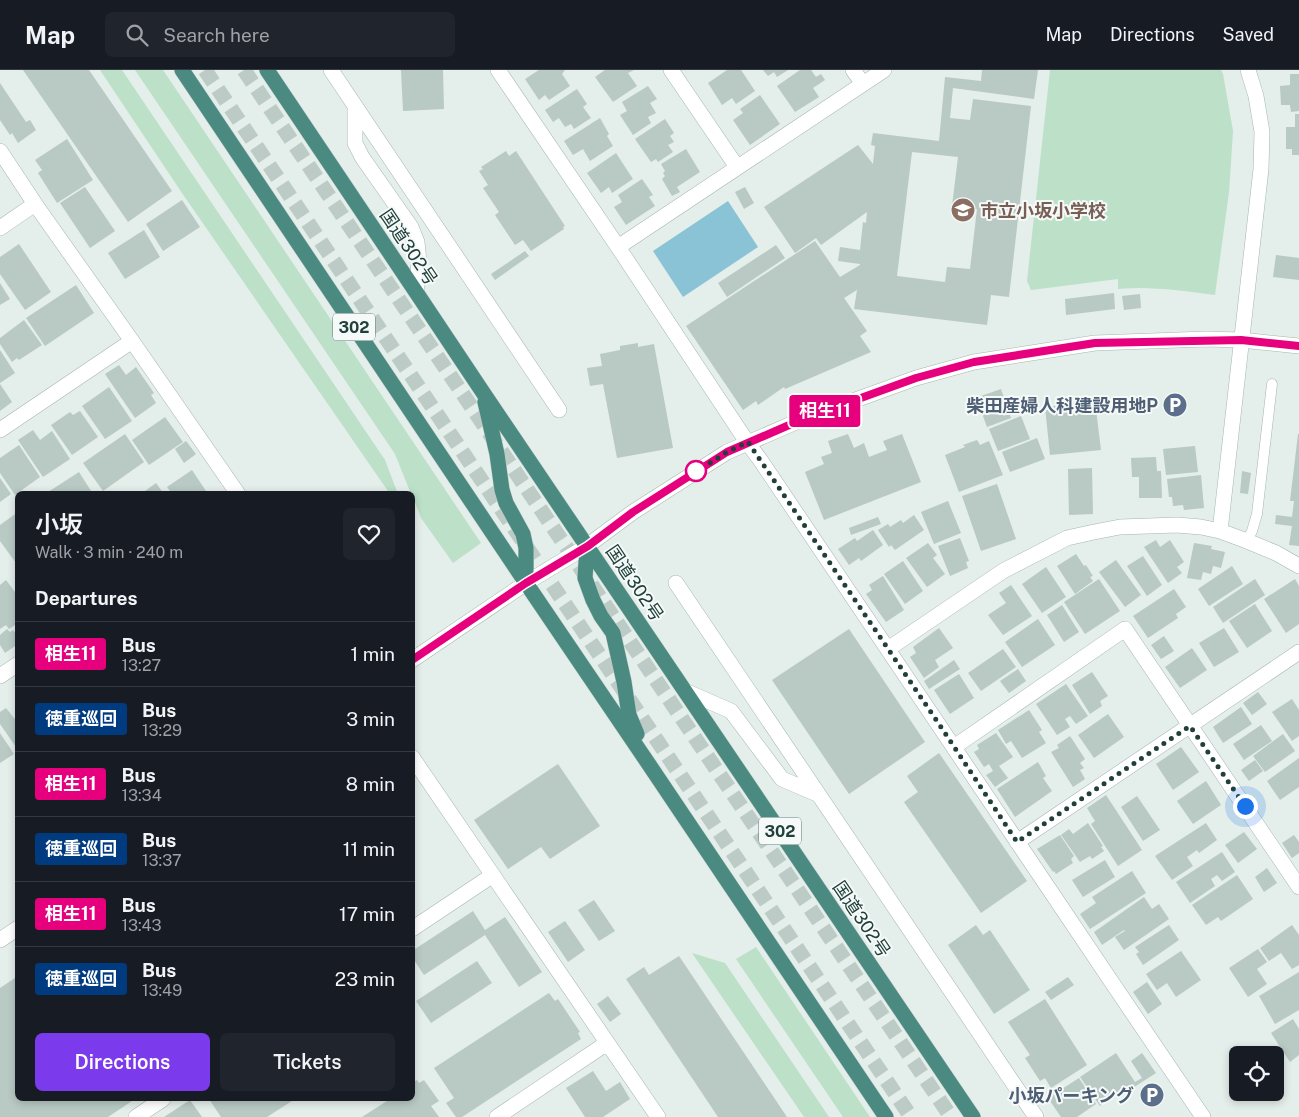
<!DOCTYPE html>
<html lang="en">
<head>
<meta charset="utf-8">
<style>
  :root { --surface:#171b24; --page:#20242c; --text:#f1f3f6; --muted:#9ea1a6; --line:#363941; --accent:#7c3aed }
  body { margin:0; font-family:"Public Sans","Noto Sans JP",sans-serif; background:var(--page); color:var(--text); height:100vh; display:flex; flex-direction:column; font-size:19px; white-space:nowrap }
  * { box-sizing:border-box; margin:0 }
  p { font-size:16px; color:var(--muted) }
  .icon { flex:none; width:28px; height:28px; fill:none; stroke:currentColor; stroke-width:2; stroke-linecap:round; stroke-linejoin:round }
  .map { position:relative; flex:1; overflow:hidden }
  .side { position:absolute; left:15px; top:421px; width:400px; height:610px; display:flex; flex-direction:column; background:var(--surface); border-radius:8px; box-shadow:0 2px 8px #0003 }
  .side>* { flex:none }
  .badge { padding:0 10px; border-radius:4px; font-size:18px; line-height:32px }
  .tools { position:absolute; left:1229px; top:976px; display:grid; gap:10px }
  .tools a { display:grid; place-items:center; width:55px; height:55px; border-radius:8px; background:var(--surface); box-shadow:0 2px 8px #0003; font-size:25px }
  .you { position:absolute; width:25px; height:25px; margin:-12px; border:4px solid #fff; border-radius:50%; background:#1a73e8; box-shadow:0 0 0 8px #1a73e833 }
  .map>.badge { position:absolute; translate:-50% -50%; box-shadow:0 0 0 2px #fff }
  h2 { padding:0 20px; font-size:19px; line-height:45px }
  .round { display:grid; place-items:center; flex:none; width:52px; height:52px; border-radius:8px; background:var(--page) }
  .headline { display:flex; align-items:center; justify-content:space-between; height:85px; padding:0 20px }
  h1 { font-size:24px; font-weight:600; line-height:38px }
  .cta { display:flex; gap:10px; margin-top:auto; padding:10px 20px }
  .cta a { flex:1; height:58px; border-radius:8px; background:var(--accent); color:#fff; font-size:20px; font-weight:600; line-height:58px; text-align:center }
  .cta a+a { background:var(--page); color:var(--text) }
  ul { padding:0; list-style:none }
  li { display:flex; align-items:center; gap:15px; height:65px; padding:0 20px; border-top:1px solid var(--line) }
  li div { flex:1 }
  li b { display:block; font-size:19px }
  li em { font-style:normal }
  li .badge { min-width:55px; font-weight:700; text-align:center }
  header { display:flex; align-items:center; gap:30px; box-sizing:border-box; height:70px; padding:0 25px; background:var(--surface); border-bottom:1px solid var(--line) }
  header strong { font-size:24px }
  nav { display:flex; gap:28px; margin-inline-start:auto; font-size:18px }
  .search { width:350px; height:45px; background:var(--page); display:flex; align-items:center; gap:12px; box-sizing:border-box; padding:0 18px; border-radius:8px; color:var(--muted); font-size:19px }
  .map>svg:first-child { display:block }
</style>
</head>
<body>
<header>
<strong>Map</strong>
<div class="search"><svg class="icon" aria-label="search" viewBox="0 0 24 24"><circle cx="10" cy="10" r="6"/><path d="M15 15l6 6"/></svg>Search here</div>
<nav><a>Map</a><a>Directions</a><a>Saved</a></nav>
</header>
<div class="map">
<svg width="1299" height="1047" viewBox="0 0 1299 1047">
  <rect width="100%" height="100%" fill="#e4eeea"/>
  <path fill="#bce0c8" d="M100,0H122L385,390L398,424H390L182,123Z
    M135,0H163L481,473L453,493L421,448L413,427L412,424H411L395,384Z
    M1050,0H1221L1223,4L1233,61L1229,122L1215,225C1182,221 1151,216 1118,219V209L1031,220L1027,211Z
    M756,877L870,1047H843L736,889Z
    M692,883L725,893L829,1047H804Z"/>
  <path fill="#8ac3d5" d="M728,131L758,177L683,227L653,181Z"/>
  <path fill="#b9c9c3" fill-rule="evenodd" d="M23,0H89L172,121L128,152Z
    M401,0H443L444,39L403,41Z
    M539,0H565L562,4L570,16L549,30L545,25L539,30L525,9Z
    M605,0H634L628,3L637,16L613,32L595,7Z
    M727,0H741L755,21L736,34L732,28L722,35L708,13Z
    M763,0H788L777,7L774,2L768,6Z
    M800,0H811L816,7L821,4L825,10L813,18L819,27L795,42L777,16Z
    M982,0H1038L1034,29L953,18L950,48L970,50L973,29L1031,36L1009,227L991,225L987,255L854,239L857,220L844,228L867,261L860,266L871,282L785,319L784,317L758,335L756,331L743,340L686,256L815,171L840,207L860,195V194L838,191L840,177L860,180L863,152L866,153L867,142L821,175L816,168L795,183L764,137L858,75L873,94L875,76L871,75L873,63L939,71L945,7L981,11ZM912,82L958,87L952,136L977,139L970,199L947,197L945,212L897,206Z
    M1290,4H1299V41L1291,42L1290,35H1281L1280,16L1290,15Z
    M0,13L26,52L30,50L36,60L18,73L12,63L10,65L0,50Z
    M648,16L657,29L650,33L656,43L648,47L651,53L633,65L620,45L627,41L622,32Z
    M577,19L587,34L583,37L591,48L574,59L571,54L565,57L559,48L553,52L545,40Z
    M760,25L780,54L750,75L733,50L743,43L740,39Z
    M1295,44H1299V85H1292V79H1286V57H1295Z
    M600,48L609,64L607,66L613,76L590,91L583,79L573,85L564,71Z
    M665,49L674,63L670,66L674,72L668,75L673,82L658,92L656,89L651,92L635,69Z
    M67,69L93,110L57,133L38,103L42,100L35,90Z
    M686,79L700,102L677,117L680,122L672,126L662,109L665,106L663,103L665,101L661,94Z
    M506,81L509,86L516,81L565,156L563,157L564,159L531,181L523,170L515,175L495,145L499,142L483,118L488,115L479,101L483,99L481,97Z
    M616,83L633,109L612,123L609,117L601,123L587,103Z
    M642,109L653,125L649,127L655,136L626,155L614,137L622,132L618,125Z
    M85,117L115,161L90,178L60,133Z
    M745,117L754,133L744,139L735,122Z
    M182,130L200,157L163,181L146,154Z
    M144,160L160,187L125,209L108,183Z
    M19,174L51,222L25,240L0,204V187Z
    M776,175L785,188L727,227L718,213Z
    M525,181L529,186L495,210L491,204Z
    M1276,185L1299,188V210L1273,207Z
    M0,213L10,229L0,235Z
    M76,215L94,243L45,276L26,248Z
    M1114,223L1115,239L1066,245L1065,229Z
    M1140,224L1141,238L1124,240L1122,226Z
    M24,250L42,275L19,290L17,288L12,292L0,274V268Z
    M638,273V277L654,274L673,378L617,388L603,314L590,316L587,298L602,296L600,284L620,280V276Z
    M0,280L15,303L0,313Z
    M119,295L126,305L136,297L154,323L151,325L156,333L135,348L105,304Z
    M0,314L12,332L0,341Z
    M109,317L132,351L105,369L82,336Z
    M1001,319L1011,348L987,357L977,330L982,328L981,326Z
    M1092,329V332H1095L1101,380L1050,385L1045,337L1073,334V333H1077L1076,331Z
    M80,341L98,367L72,385L51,355L70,342L73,345Z
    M1021,346L1030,369L998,381L989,359Z
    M165,347L183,372L149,395L132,370Z
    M33,360L40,370L52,361L70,389L43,407L18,370Z
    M125,364L144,392L103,421L83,393Z
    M848,364L854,378L864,373L869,387L887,380L883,371L902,364L921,412L824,450L805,402L824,394L821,387L832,383L828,371Z
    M1298,364H1299V476L1289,475L1292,456L1275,454L1276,445L1292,447L1294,431H1290Z
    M1037,368L1045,389L1010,402L1002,382Z
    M977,370L980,375L989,371L1003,405L959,422L945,385L965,377L963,375Z
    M186,371L196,384L184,393L175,379Z
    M19,375L40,407L15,425L0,403V388Z
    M1195,376L1198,402L1166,405L1163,379Z
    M1156,387L1157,401H1161L1162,428H1139V407H1132L1131,388Z
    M1092,398L1093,444L1069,445L1068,399Z
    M192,400L208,424H172L167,417Z
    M1242,401L1251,403L1248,424L1240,423Z
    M79,402L93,424H45Z
    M1201,405L1204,438L1184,440L1183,435L1173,436L1172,427H1169L1167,409Z
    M0,408L11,424L0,432Z
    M156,413L164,424H141Z
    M997,414L1016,469L981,481L962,426Z
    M948,431L961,463L934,474L921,442Z
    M18,442V491L16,493L0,471V455Z
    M914,445L924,460L895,480L891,475L889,477L878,460L888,454L890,457L901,450L903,453Z
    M878,447L881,454L851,465L849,458Z
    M873,460L883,475L861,491L859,488L849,495L838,479L855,468L857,471Z
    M960,468L969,491L966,492L968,498L950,506L938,476Z
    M1156,470L1160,477L1170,470L1184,492L1177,497L1182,503L1168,513L1144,477Z
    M928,473L937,485L933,488L945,504L927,517L906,488Z
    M1194,473L1212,476L1211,479L1225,482L1221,498L1213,496L1211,504L1203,502L1201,510L1187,508Z
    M1076,484L1084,496L1086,495L1093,506L1090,507L1093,511L1075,524L1057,496Z
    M1143,486L1162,515L1147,526L1127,496Z
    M1116,490L1141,525L1125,537L1099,502Z
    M903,491L923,521L905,534L884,504Z
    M1232,496L1243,514L1209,536L1198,519Z
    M1046,497L1066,527L1042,543L1022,514Z
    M883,506L904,540L886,552L866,524L872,520L869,515Z
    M1099,509L1120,541L1085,564L1064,532Z
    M1255,509L1265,525L1223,553L1213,537Z
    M1295,509L1299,516V554L1286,563L1264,529Z
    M6,510L18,526V553L9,559L6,555L0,559V515Z
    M1011,515L1032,546L1003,565L988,545L1006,533L999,523Z
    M1174,519L1186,537L1176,544L1178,548L1148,568L1133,546Z
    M1255,534L1272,561L1247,578L1229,551Z
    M1062,535L1079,562L1064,572L1047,545Z
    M1038,549L1055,575L1022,597L1005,572Z
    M939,558L953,578L935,590L939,597L924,608L910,587L916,583L913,577Z
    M1224,558L1239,582L1214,597L1199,573Z
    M7,559L10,562L13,560L18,566V574L5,583L0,575V565Z
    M849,559L925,672L849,724L772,610Z
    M1164,566L1174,581L1161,589L1151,575Z
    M1192,578L1207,600L1180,618L1165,597Z
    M1003,579L1016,597L981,621L968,603Z
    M954,590L960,599L929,619L924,611Z
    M1018,599L1026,611L1009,623L1000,611Z
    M1092,602L1108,626L1100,631L1102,636L1090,644L1072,615Z
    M959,604L974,628L950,644L934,620Z
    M1066,614L1088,646L1076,654L1070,646L1065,649L1070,657L1057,665L1036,634Z
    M1258,622L1267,634L1252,645L1243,633Z
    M1292,629L1299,640V666L1292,671L1272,642Z
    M1241,637L1252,654L1223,673L1213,657Z
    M6,638L18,653V680L0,654V642Z
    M1029,640L1042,660L1039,662L1046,673L1022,688L1011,671L1006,674L998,660Z
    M1108,644L1124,667L1094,688L1078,665Z
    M1261,655L1272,671L1244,690L1233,674Z
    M0,663L14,684L0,693Z
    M996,663L1013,687L999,696L1008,708L995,717L986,705L993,701L989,694L984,697L974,682L979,679L977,675Z
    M1283,664L1295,681L1265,702L1253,686Z
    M1070,666L1085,689L1080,693L1084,698L1080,700L1085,709L1073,717L1051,682L1059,678L1057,675Z
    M1181,677L1199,702L1173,720L1156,694Z
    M939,683L1027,811L981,843L904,732L918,722L907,706Z
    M1299,688V717L1280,730L1267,711Z
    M1255,690L1263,701L1249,711L1241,700Z
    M1038,692L1046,706L1043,708L1052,721L1015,747L997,719Z
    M558,694L600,756L550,789L541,777L508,799L474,750Z
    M1206,711L1221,735L1193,754L1177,731Z
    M1106,725L1142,780L1118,796L1091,754L1095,751L1087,738Z
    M1137,726L1160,760L1143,771L1121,737Z
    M1088,753L1103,776L1101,777L1104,781L1092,789L1090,786L1080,792L1061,765L1069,759L1073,764Z
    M1206,753L1217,770L1199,783L1197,780L1187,787L1193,796L1172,810L1155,786Z
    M1244,762L1257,779L1238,793L1225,775Z
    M1060,765L1074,786L1071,789L1073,793L1056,804L1054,801L1053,802L1037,779Z
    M1294,765L1299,772V783L1292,788L1282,773Z
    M1222,782L1235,802L1222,811L1217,805L1211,809L1215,816L1190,833L1176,812Z
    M1105,790L1115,807L1083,827L1072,810Z
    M1267,798L1277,813L1264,822L1255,807Z
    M1132,801L1146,823L1090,859L1080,844L1096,833L1092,827Z
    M1237,805L1253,829L1221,851L1218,847L1206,855L1192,835Z
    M1144,827L1152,839L1159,834L1169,849L1124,880L1115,867L1125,861L1124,860L1102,875L1094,862Z
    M594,830L615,861L599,871L578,840Z
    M473,841L485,860L505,847L542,902L519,917L485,865L424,905L412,887V881Z
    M565,851L585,880L568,892L548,862Z
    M976,855L983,865L990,860L1030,920L994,944L948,875Z
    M1169,855L1179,870L1143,895L1136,884L1139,882L1135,877Z
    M1292,855L1299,865V895L1292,899L1281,883L1269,891L1260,878Z
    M1258,879L1267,892L1257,899L1267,914L1248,927L1229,898Z
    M1181,881L1201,910L1176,927L1167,913L1157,920L1146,904Z
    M679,886L787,1047H718L626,909L644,897L649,905Z
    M477,891L492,913L431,953L416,931Z
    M1299,902V940L1275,954L1259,926Z
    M18,906V1029H135L108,1047H0V918Z
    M1068,907L1074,915L1051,930L1045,922Z
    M1147,912L1162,934L1148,944L1133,922Z
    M549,923L555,931L558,929L580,962L578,963L581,969L462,1047H456L446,1033L454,1028L434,998Z
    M608,926L621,944L610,952L597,934Z
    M1045,929L1087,995L1051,1018L1045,1008L1040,1011L1025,988L1030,985L1008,952Z
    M1293,949L1299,959V985L1290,992L1271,963Z
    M1116,983L1135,1012L1142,1008L1131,991L1142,983L1156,1003L1125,1023L1123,1020L1100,1036L1080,1007Z
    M593,1001L606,1021L620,1012L630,1029L603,1047H585L566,1018Z
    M1079,1008L1096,1034L1077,1047H1061L1048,1028Z
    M417,1010L419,1013L424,1010L439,1031L431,1036L439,1047H362L390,1029H412V1013Z
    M209,1029H295L267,1047H221Z
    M190,1030L202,1047H164Z"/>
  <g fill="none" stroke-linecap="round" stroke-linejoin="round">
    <path stroke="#bdcbc7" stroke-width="15" stroke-dasharray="15 8" stroke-linecap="butt" d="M205,0L911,1047
      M244,0L951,1047"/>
    <defs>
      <path id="service" d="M1247,471L1252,461L1257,444L1272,314"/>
      <path id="minor" d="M331,0L559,340
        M498,0L618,177L747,372L761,391C909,610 1055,829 1203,1047
        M671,0L737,97
        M853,0L863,14
        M355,36V73L362,87L411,157L417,172L419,192L416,222
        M0,81L35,134L132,271L238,424
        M0,158L35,134
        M618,177L884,0
        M0,360L132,271
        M1220,461L1261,99L1262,62L1256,26L1248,0
        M676,513L1036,1047
        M888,579L1003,501L1067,468L1094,462L1120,457L1177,455L1201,457L1220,461L1247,471L1276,483L1299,496
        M0,606L18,594
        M685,621L731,641L782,709L817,724
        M954,677L1125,559L1299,817
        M412,687L658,1047
        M1017,772L1299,582
        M412,859L493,805
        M136,1047L163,1029
        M497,1047L607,973"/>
      <path id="tertiary" d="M412,590L526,513L587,476L633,442L727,382L803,349L916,308L974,292L1095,273L1206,269L1241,270L1299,276
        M0,870L18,858"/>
      <path id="trunk" d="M182,0L526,513L650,696L886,1047
        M267,0L416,222L484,324L973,1047
        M485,332L497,384L502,420L506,433L523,464L526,478V513
        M587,476L585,508L593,530L601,546L613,563L624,612L629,645L637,664"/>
    </defs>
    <use href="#service" stroke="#a6b6b2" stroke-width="11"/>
    <use href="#minor" stroke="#a6b6b2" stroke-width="16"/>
    <use href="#tertiary" stroke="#a6b6b2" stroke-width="16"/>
    <use href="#trunk" stroke="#c1cac8" stroke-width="16"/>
    <use href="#service" stroke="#fff" stroke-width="10"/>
    <use href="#minor" stroke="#fff" stroke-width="15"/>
    <use href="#tertiary" stroke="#fff" stroke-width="15"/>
    <use href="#trunk" stroke="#4a8a80" stroke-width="15"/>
  </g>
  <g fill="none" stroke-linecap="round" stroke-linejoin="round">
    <defs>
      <path id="line" d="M412,590L526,513L588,476L633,442L727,382L803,349L916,308L974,292L1095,273L1241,270L1299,276"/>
    </defs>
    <use href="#line" stroke="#fff" stroke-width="11"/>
    <use href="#line" stroke="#e6007e" stroke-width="8"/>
    <path stroke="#22403b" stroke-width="5" stroke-dasharray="0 9" d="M696,401V402L727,382L748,372L943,660L1017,772L1190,656L1245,736"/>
  </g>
  <defs>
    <symbol id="school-disc" viewBox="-11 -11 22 22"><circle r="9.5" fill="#8d6e63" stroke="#f5faf8"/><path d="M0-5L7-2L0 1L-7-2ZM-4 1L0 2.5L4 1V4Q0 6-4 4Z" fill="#fff"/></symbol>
    <symbol id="parking-disc" viewBox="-11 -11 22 22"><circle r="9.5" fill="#5c6f8a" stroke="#f5faf8"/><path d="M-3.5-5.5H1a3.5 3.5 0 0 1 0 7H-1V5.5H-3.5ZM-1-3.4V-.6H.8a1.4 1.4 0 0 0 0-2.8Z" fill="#fff"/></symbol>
  </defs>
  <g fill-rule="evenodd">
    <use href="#school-disc" x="949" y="126" width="28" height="28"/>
    <use href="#parking-disc" x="1161" y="321" width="28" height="28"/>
    <use href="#parking-disc" x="1138" y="1011" width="28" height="28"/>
  </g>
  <circle fill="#fff" stroke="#e6007e" stroke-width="2.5" cx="696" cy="401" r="10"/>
  <g text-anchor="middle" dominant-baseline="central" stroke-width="4" stroke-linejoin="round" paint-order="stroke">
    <g fill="#f5faf8" stroke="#617874" stroke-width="1">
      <rect x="333" y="243.5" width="42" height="27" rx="4"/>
      <rect x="759" y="747.5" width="42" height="27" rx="4"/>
    </g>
    <g font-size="16" font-weight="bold" fill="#22403b">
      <text x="354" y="257">302</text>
      <text x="780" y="761">302</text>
    </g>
    <g font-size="18" font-weight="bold" fill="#785e54" stroke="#f5faf8" text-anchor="start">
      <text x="980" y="140">市立小坂小学校</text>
    </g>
    <g font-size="18" fill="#22403b" stroke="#f5faf8">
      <text transform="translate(409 177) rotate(56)">国道302号</text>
      <text transform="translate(635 513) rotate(56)">国道302号</text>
      <text transform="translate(862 849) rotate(56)">国道302号</text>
    </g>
    <g font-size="18" font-weight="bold" fill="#4e5e75" stroke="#f5faf8" text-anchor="end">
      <text x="1158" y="335">柴田産婦人科建設用地P</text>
      <text x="1134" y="1025">小坂パーキング</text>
    </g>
  </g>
</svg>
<div class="tools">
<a><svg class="icon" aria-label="locate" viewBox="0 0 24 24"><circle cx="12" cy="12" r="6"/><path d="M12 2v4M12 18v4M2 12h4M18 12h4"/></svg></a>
</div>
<div class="you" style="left:1245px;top:736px"></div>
<b class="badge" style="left:825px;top:341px;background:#e6007e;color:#fff">相生11</b>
<section class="side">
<div class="headline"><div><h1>小坂</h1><p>Walk · 3 min · 240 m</p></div><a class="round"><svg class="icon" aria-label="heart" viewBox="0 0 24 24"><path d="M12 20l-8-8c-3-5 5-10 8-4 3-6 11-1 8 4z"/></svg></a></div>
<h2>Departures</h2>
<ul>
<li><span class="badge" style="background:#e6007e;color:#fff">相生11</span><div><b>Bus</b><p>13:27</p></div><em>1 min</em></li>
<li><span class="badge" style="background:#003b80;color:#fff">徳重巡回</span><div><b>Bus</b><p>13:29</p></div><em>3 min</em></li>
<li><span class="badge" style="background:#e6007e;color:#fff">相生11</span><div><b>Bus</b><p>13:34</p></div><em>8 min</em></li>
<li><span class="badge" style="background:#003b80;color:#fff">徳重巡回</span><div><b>Bus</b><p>13:37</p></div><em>11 min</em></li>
<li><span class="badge" style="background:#e6007e;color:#fff">相生11</span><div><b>Bus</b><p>13:43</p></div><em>17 min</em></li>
<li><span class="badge" style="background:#003b80;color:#fff">徳重巡回</span><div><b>Bus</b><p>13:49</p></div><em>23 min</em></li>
</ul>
<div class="cta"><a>Directions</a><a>Tickets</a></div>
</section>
</div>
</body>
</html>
